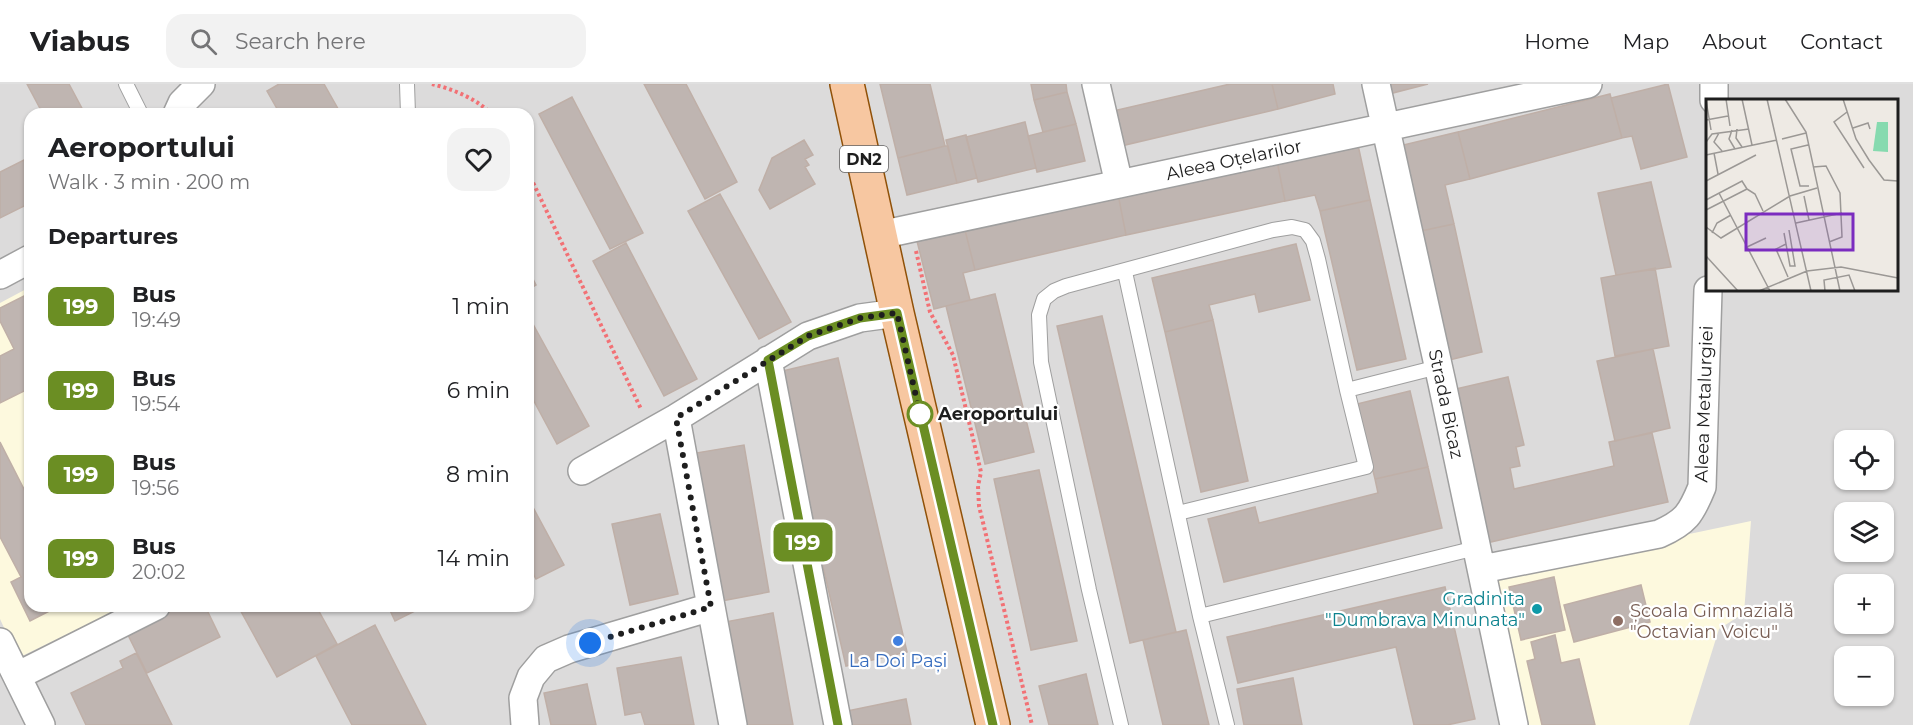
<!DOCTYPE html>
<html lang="en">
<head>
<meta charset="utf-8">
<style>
  :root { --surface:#fff; --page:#f2f2f2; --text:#202124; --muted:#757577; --line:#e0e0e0 }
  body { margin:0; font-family:Montserrat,sans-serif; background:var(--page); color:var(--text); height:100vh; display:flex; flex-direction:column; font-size:22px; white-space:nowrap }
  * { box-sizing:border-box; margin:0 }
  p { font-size:20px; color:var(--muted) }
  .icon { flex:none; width:33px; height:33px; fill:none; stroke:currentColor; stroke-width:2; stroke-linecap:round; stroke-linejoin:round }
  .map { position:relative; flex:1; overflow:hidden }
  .sheet { position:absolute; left:24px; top:24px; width:510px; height:504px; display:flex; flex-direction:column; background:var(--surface); border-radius:18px; box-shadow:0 2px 4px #0004 }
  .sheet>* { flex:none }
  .badge { padding:0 12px; border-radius:9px; font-size:21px; line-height:39px }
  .tools { position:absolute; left:1834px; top:346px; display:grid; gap:12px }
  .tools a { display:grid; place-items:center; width:60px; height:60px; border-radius:12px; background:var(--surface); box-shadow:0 2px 4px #0004; font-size:30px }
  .you { position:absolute; width:30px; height:30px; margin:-15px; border:4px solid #fff; border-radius:50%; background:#1a73e8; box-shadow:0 0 0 9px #1a73e833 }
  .map>.badge { position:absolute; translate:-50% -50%; box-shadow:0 0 0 3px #fff }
  h2 { padding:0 24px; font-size:22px; line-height:54px }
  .round { display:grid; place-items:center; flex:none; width:63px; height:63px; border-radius:18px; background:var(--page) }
  .headline { display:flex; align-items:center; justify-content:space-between; height:102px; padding:0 24px }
  h1 { font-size:28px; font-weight:700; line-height:45px }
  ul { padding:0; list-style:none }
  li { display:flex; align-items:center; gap:18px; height:84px; padding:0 24px }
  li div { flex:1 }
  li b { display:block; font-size:22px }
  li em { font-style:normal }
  li .badge { min-width:66px; font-weight:700; text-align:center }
  header { display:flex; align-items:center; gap:36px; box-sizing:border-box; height:84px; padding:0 30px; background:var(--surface); border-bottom:2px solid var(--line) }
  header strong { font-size:28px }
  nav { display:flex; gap:33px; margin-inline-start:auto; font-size:21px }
  .search { width:420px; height:54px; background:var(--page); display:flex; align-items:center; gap:15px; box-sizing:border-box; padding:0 21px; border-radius:18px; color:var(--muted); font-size:22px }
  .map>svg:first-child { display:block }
</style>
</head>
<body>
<header>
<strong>Viabus</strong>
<div class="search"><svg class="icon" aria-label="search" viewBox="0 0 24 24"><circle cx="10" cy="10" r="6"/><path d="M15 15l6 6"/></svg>Search here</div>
<nav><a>Home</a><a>Map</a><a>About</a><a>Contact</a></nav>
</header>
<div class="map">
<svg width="1913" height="641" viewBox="0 0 1913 641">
  <rect width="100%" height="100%" fill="#eeeae4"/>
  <path fill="#dcdbdb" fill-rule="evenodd" d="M0,0H1913V641H0ZM1708,16H1896V206H1708ZM30,30H528V522H30ZM1845,357H1884V396H1845ZM1845,429H1884V468H1845ZM1845,501H1884V540H1845ZM1845,573H1884V612H1845Z"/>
  <path fill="#fdf9de" d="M30,203V522H125L18,574L0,535V219Z
    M1751,437L1744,529L1719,545L1689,641H1529L1494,491Z"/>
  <path fill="#bfb5b1" stroke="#bfafa7" stroke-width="1.5" d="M27,0H69L85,30H43Z
    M279,0H324L341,30H280L267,7Z
    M644,0H686L737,98L705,115Z
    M880,0H930L945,62L898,74Z
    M1031,0H1066L1067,8L1034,16Z
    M1230,0H1272L1278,25L1121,62L1113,27Z
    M1272,0H1333L1335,10L1278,25Z
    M1386,0H1428L1389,10Z
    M1668,0L1687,73L1641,85L1632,52L1622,54L1611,14Z
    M1067,8L1076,40L1043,48L1034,16Z
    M1610,10L1622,54L1470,95L1458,48Z
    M572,13L643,149L610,165L539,30Z
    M1025,38L1036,84L978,98L966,53Z
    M1076,40L1085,77L1037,88L1028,52Z
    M1458,48L1470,95L1445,101L1454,140L1416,148L1395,63Z
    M966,51L977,94L957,99L946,56Z
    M804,56L813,71L805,75L809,81L805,83L815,100L770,125L759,106L772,74Z
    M1358,61L1370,116L1320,127L1315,111L1285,117L1277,77Z
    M945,62H948L957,99L907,111L898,74Z
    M30,73V119L0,134V88Z
    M1277,77L1285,117L1126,151L1118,110Z
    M1651,98L1671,183L1616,191L1598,109Z
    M720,110L791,238L759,255L688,127Z
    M1118,110L1126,151L975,186L965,146Z
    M1370,116L1406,275L1357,286L1320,127Z
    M1454,140L1482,268L1445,277L1416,148Z
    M965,146L975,186L963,189L970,216L934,225L917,157Z
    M626,159L697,295L664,312L593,177Z
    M1296,160L1310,216L1259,228L1255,210L1209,221L1213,236L1165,248L1152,194Z
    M1655,184L1669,262L1615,272L1601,194Z
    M528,185L536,201L528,206Z
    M30,209V304L0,319V272L14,265L0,237V224Z
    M995,210L1034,368L985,380L946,222Z
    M528,231L589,342L557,360L528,306Z
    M1102,232L1176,548L1130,559L1057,242Z
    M1213,236L1248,397L1201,408L1165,248Z
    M1653,265L1670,344L1615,357L1597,277Z
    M838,274L907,568L846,582L778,288Z
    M1508,293L1524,361L1516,363L1520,382L1510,384L1514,405L1614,382L1609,358L1652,349L1668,418L1482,460L1447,307Z
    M1410,307L1428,383L1375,395L1357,320Z
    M0,358L30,417V522H59L30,537L11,498L21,493L0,453Z
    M744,361L769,508L721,517L696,369Z
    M1428,383L1442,444L1224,498L1208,435L1255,423L1259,439L1378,409L1375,395Z
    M1039,386L1077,557L1031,566L994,395Z
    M528,414L564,481L536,495L528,480Z
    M660,430L678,510L630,521L612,440Z
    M1554,493L1565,546L1521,556L1509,503Z
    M1641,501L1650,538L1574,558L1564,521Z
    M1445,503L1475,635L1447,641H1414L1396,563L1238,599L1227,553Z
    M181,522H205L220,553L147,589L127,549Z
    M238,522H316L337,560L277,593Z
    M388,522H420L421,524L395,537Z
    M773,529L793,641H743L725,538Z
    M375,541L426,641H352L316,572Z
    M1186,546L1209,641H1163L1143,556Z
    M1555,551L1561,579L1579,575L1595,641H1542L1527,577L1535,575L1531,558Z
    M136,569L172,641H86L71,609L123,584L120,577Z
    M681,573L694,641H645L641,628L625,631L617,584Z
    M1086,590L1098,641H1049L1039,602Z
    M1293,594L1302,641H1244L1237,605Z
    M587,600L596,641H551L544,609Z
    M906,615L911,641H845L842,628Z"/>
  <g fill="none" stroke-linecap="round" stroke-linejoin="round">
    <defs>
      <path id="lane" d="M126,0L141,30
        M407,0L408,30
        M1125,188L1200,532L1227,641
        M1178,429L1366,383L1347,306
        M1200,532L1476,464
        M1121,641L1089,506L1041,278L1039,231L1044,215L1054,207L1066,202L1273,146L1292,143L1305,146L1313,157L1318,175L1347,306L1438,283"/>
      <path id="street" d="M1096,0L1119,100
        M1376,0L1442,299L1514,641
        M1714,0V16
        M177,30L182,19L201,0
        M880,151L1588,0
        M0,191L30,175
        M768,276L838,641
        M676,334L733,641
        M582,387L676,334L808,252L860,234L897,229
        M1482,485L1659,450C1686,438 1691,430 1702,403L1708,206
        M0,558L41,641
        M17,592L156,522
        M525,641L523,614L531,593L546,575L569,565L711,523"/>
      <path id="primary" d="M847,0L897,229L993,641"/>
    </defs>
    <use href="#lane" stroke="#9f9f9f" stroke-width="16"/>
    <use href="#street" stroke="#9f9f9f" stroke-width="30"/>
    <use href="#primary" stroke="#905108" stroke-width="36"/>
    <path stroke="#f27175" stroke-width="4" stroke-dasharray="3 3" stroke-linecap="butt" d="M432,0C452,5 478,15 491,30
      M528,88L641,325
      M916,167L930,228L953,271L981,388L978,402L979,422L1032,641"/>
    <use href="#lane" stroke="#fff" stroke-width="14"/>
    <use href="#street" stroke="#fff" stroke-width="27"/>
    <use href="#primary" stroke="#f7c7a1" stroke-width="33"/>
  </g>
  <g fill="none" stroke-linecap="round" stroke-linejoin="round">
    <defs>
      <path id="line" d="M838,641L768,276L808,252L860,234L897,229L993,641"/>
    </defs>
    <use href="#line" stroke="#fff" stroke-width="14"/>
    <use href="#line" stroke="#6b8e23" stroke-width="9"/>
    <path stroke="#1e1e1e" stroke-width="6" stroke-dasharray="0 10.8" d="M590,559L711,523L676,334L808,252L860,234L897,229L920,330"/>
  </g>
  <circle fill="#fff" stroke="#6b8e23" stroke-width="3" cx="920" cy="330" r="12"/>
  <circle fill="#0f9aa8" stroke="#fff" stroke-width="2" cx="1537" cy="525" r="6"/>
  <circle fill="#8d6e63" stroke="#fff" stroke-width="2" cx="1618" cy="537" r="6"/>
  <circle fill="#3f7fe0" stroke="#fff" stroke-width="2" cx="898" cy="557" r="6"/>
  <g text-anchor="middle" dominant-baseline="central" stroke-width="4.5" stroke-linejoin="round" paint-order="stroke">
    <rect fill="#fff" stroke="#626262" stroke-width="1.5" x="840" y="62" width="48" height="26" rx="4.5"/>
    <g font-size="16" font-weight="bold" fill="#1e1e1e">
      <text x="864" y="75">DN2</text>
    </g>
    <g font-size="18" fill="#1e1e1e" stroke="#fff">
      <text transform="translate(1234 76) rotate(-12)">Aleea Oțelarilor</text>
      <text transform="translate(1446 320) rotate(78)">Strada Bicaz</text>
      <text transform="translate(1704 320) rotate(-88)">Aleea Metalurgiei</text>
    </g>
    <g font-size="18" font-weight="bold" fill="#1e1e1e" stroke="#fff" text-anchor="start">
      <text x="938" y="330">Aeroportului</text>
    </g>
    <g font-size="18" fill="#0d838f" stroke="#fff" text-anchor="end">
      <text x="1525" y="515">Gradinita<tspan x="1525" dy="21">"Dumbrava Minunata"</tspan></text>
    </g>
    <g font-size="18" fill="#785e54" stroke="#fff" text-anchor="start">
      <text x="1630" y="527">Școala Gimnazială<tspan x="1630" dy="21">"Octavian Voicu"</tspan></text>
    </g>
    <g font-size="18" fill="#366cbe" stroke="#fff">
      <text x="898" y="577">La Doi Pași</text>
    </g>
  </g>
  <g transform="translate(1706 15)">
    <rect width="192" height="192" fill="#eeeae4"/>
    <path d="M171,23H182V53L167,52Z" fill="#86daaf"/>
    <path fill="none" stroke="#9b9895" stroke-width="1.5" d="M20,0L24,27M36,0L46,46M61,0L105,192M79,0L100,33L134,192M137,0L150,40L163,61L178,81L192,82M0,1L5,31M141,13L128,23L158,69M0,21L22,17M147,29L162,24L164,30M31,30L30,39L36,48M26,31L23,40L29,50M13,34L8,43L16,52M76,40L100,34M0,43L6,35L43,30M102,46L85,50L94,87H103M8,54L12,75M0,56L71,41M107,68L120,67L134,94L136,138L123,143M0,82L50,56M41,90L49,95L57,112M13,94L64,192M98,97L103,121M0,101L36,82L41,90M0,111L41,90M90,124L136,114M0,128L15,139L84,97L111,89M6,134L11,124L25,116M78,134L84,167H89L83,131M80,145L70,150L82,178M41,148L60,139M0,157L32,192M101,172L135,168L192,179M53,192L101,172M119,192L118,181L143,176L149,192"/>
    <path fill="#7b2cbf" fill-opacity="0.15" stroke="#7b2cbf" stroke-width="3" d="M40,115H147V151H40Z"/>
    <rect width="192" height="192" fill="none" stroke="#1e1e1e" stroke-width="3"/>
  </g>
</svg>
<div class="tools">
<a><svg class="icon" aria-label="locate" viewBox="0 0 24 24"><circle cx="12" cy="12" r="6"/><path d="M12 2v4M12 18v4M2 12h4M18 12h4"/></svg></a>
<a><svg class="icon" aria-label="layers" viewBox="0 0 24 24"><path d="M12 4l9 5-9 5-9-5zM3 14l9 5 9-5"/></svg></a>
<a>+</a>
<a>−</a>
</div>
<div class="you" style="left:590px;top:559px"></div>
<b class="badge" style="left:803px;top:458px;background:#6b8e23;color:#fff">199</b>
<section class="sheet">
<div class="headline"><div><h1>Aeroportului</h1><p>Walk · 3 min · 200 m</p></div><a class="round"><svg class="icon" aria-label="heart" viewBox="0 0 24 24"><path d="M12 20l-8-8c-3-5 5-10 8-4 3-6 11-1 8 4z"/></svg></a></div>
<h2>Departures</h2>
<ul>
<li><span class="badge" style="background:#6b8e23;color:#fff">199</span><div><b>Bus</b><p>19:49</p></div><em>1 min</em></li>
<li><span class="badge" style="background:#6b8e23;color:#fff">199</span><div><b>Bus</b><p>19:54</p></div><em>6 min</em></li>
<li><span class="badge" style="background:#6b8e23;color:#fff">199</span><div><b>Bus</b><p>19:56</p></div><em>8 min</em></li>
<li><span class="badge" style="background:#6b8e23;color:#fff">199</span><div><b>Bus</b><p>20:02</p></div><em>14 min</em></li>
</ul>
</section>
</div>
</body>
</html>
